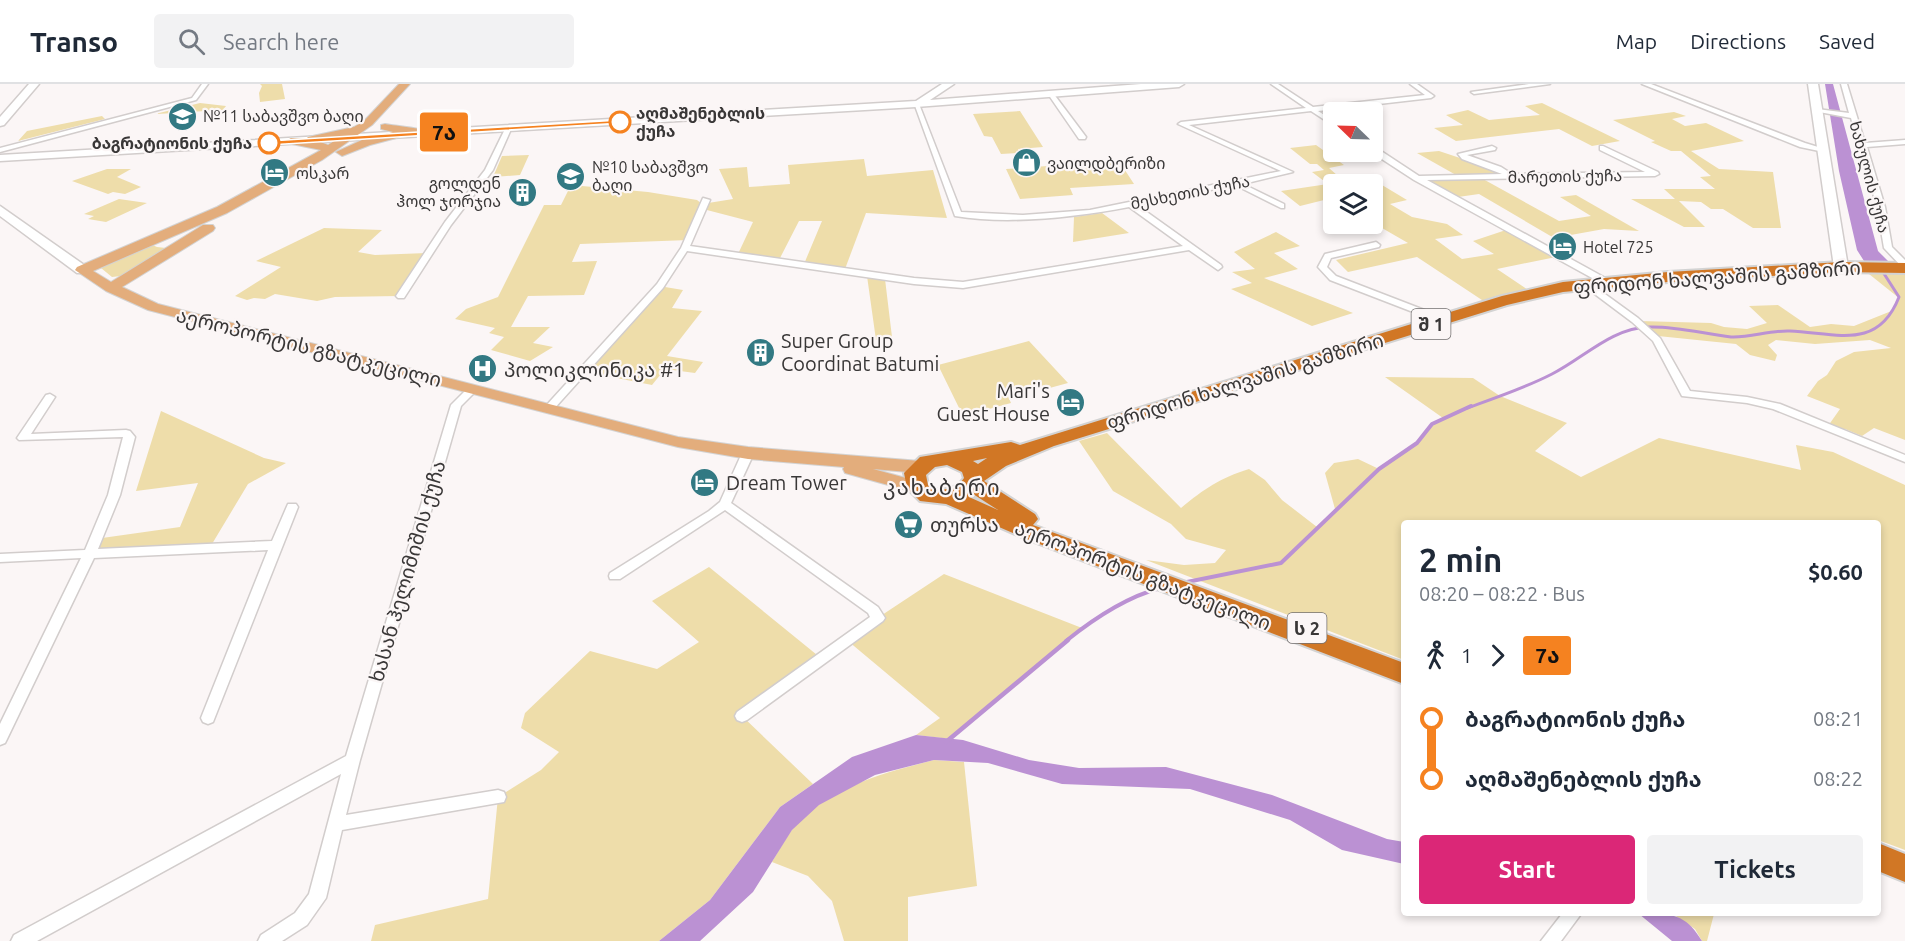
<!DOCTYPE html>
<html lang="en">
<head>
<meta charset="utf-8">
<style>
  :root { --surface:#fff; --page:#f2f2f3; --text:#1f2937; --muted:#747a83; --line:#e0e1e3; --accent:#db2777 }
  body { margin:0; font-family:Ubuntu,"Noto Sans Georgian",sans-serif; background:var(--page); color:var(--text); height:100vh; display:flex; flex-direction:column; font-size:22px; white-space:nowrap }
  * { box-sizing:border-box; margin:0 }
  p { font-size:20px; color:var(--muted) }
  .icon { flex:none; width:33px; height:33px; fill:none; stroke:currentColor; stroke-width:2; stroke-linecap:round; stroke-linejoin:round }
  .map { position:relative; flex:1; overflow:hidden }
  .drawer { position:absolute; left:1401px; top:436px; width:480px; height:396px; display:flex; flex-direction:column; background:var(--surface); border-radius:6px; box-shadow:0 3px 9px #0003 }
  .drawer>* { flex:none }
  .badge { padding:0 12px; border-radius:4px; font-size:21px; line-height:39px }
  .needle { width:39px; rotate:293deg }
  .controls { position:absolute; left:1323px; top:18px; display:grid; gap:12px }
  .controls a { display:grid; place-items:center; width:60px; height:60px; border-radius:6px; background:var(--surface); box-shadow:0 3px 9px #0003; font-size:30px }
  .map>.badge { position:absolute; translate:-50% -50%; box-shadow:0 0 0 3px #fff }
  .legs { display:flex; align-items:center; gap:9px; height:66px; padding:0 18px; font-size:20px }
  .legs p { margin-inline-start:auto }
  .summary { display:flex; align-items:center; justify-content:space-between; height:102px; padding:0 18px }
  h1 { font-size:33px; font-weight:700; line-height:45px }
  .action { display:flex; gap:12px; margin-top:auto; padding:12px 18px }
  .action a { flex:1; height:69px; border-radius:6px; background:var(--accent); color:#fff; font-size:24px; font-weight:700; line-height:69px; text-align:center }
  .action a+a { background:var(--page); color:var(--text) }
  ul { padding:0 18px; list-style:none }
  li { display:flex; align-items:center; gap:21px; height:60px; font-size:22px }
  li i { display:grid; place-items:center; width:9px; height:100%; margin:0 8px; background:currentColor }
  li i::after { content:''; width:15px; height:15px; margin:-8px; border:4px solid; border-radius:50%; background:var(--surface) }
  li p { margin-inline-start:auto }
  li:first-child i { background:linear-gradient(#0000 50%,currentColor 0) }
  li:last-child i { background:linear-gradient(currentColor 50%,#0000 0) }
  header { display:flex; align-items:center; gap:36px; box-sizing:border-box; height:84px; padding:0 30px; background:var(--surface); border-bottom:2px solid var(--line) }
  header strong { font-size:28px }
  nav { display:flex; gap:33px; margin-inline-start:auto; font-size:21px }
  .search { width:420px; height:54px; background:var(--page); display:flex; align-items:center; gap:15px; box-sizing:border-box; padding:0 21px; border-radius:6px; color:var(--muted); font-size:22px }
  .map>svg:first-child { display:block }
</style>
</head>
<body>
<header>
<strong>Transo</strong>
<div class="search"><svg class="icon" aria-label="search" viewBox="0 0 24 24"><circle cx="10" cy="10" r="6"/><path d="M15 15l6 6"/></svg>Search here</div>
<nav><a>Map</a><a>Directions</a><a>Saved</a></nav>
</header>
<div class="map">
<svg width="1905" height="857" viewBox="0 0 1905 857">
  <rect width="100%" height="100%" fill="#fbf6f6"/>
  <path fill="#eda" d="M260,0H282L285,15L260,18L259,9L262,2Z
    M200,19L226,22L223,26L155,30Z
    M1542,19L1620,57L1592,62L1559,45L1456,57L1434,44L1463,41L1446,31L1468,26L1489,36L1540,31L1525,22Z
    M1020,27L1043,63L1018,65L1020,69L1001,70L992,53L984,52L973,30Z
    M1674,28L1686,32L1672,35L1685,42L1706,39L1744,57L1691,67L1719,85L1773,88L1781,144H1753L1723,125H1711L1701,118L1679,117L1705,143H1684L1631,115H1675L1664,105H1715L1700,93L1711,92L1681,67H1671L1651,58L1655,57L1613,36Z
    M102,32L105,35L18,57L27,47Z
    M1316,61L1344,81L1329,84L1338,92L1328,94L1337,100H1334L1333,122L1324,116L1300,122L1281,107L1328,100L1312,88L1324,86L1317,80H1310L1290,64Z
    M1439,67L1493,85L1501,90L1456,91L1417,69Z
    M529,71L520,91L493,93L502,72Z
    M864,75L867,92L933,86L947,134L866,129L845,185L804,180L822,137H799L779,176L738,170L753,138L703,125L689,156L580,160L572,178L597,177L584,211L528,212L511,243H550L533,259L553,263L530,277L491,266L504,253L489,249L495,244L455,235L466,225L498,213L544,121H561L571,101L648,108L697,116L702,120L733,115L719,85L747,83L749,103L790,100L788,81Z
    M1119,77L1134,100L1070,104L1073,111L1020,115L1006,85Z
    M107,85H131L117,93L141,103L125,110L113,108L108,110L72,97Z
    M1483,95L1559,137L1591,132L1560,113L1576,111L1639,147L1604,145L1554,154L1479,110L1458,113L1427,96Z
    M1377,98L1407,116L1390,120L1412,133L1447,140L1463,151L1435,155L1462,175L1494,170L1473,157L1506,146L1556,173L1497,185L1531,208L1485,218L1417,173L1348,188L1336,176L1408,159L1382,144L1373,146L1362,140H1372V100H1361Z
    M119,115L147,119L106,138L88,135L94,132L84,130Z
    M1102,129L1129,149L1073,158L1074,133Z
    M324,144L382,146L358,168L375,171L427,169L399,212L335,213L317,217L275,210L265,215L254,214L247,216L235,212L281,183L256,177Z
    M1276,148L1300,162L1274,169L1298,185L1264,194L1353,229L1312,242L1231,205L1252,199L1232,188L1255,185L1234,168Z
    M150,160L157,163L166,164L121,192L112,193L101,184Z
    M1869,190H1905V356L1874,344L1862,352L1845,345L1841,348L1828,342L1840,325L1807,312L1818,297L1827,291L1836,277L1854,268L1891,264L1870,256L1815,260L1776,256L1768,261L1777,271L1775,277L1750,271L1736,260L1658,252L1639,237L1711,239L1724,243L1747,245L1767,239L1749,222L1778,221L1810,243L1831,240L1854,242L1894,226L1899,214Z
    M867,192L885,195L892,253L876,256Z
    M665,203L683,206L672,224L702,227L667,272L703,278L695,289L665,285L652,301L586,288Z
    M1029,257L1068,299L1046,305L1041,301L1008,312L1011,319L963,332L938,281Z
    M1385,293L1473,294L1500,312L1567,339L1535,367L1581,393L1659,354L1801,386L1796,361L1833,368L1905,401V766L1878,756V440H1404V576L1146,476L1184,481L1215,479L1226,466L1186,455L1171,440L1113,407L1079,357L1107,349L1181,424C1204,405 1220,394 1249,385L1265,396L1282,416L1317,443L1335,425L1325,389L1334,379L1358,375L1379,385L1417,359L1432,340L1443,334Z
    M161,327L264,374L286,379L248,400L209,465L90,469L95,455L180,443L198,399L136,407Z
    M709,483L822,575L742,632L813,700L780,723L710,816L659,857H371L375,841L488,815L498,713L541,686L559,668L521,644L525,629L590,567L657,585L699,558L652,517Z
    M944,490L1082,544L950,655L916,651L940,634L848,557L885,529Z
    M934,676L964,678L977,802L908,813V857H844L832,817L808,792L772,778C778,768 784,757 791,747C825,704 883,689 934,676Z
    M1673,830H1714L1707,857H1702L1695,845Z"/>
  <path fill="#bb91d3" d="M1825,0H1833L1878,167L1889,178L1864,177L1857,166L1839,87Z
    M916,651L963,656L1029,676L1079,684L1166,683L1272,711L1387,755L1404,758V780L1342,766L1290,736L1190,705L1062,700L988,679L934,676L875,691L819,721L792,746L753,808L700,857H659L710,816L780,723L852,673Z
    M1639,830C1669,829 1685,828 1702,857H1672Z"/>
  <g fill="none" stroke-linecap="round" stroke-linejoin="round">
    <path stroke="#bb91d3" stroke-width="3" d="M1467,324C1495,314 1525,304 1552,290C1584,274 1611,244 1649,243C1677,242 1704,250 1731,253C1750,254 1770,246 1790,247C1836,249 1878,267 1899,213L1881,185"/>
    <path stroke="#bb91d3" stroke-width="4" d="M1182,499L1281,479L1379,385L1417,359L1432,340L1471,322
      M1066,557C1092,536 1127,513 1160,504"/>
    <path stroke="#bb91d3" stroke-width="4.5" d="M946,658L1068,556"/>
    <defs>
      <path id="street" d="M202,0H208L196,16L0,68V64L192,14Z
        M1271,0H1278L1313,23L1425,11L1410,0H1417L1434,12L1431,14L1318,27L1334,37V42L1311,27L1189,41L1293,88L1243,100L1284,120V124H1281L1235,101L1137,121L1221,181L1222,183L1218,186L1189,166L963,204L914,200L687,167L663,204L552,327L548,328L543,325L657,200L681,164L703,114L710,116L690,162L914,194L963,198L1183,162L1129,123C1076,133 1009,141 955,132L914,19L919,20L961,128L1023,131L1090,126L1281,87L1178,40L1181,38L1306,24Z
        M1529,0H1550L1474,10L1471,8Z
        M1642,0H1651L1805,59L1828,66L1824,68L1800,63Z
        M1841,0H1847L1865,59L1905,56V60L1867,63L1885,123L1892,163L1905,176V184L1902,183L1884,164L1877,123L1851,34L1814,27L1817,25L1849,29Z
        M1049,9H1053L1086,53L1085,55H1079L1048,10Z
        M509,41L512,43L493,86L451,141L404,214H398L396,212L445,138L485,86L506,43Z
        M1492,62L1496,64L1495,66L1467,71L1501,83L1512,90L1645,88L1600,66V62H1603L1658,88L1659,90L1655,92L1427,96L1609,196V200H1603L1414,96L1371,68H1372V63H1375L1419,92L1502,90L1462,75L1458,70Z
        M1376,158L1380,161L1379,163L1331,174L1327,183L1336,192L1445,234V238H1439L1330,196L1318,183L1325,170Z
        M1587,197L1638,234L1660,254L1690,307L1747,313L1780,320L1905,371V378L1773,325L1747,319L1682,312L1653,257L1632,238L1584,202V198Z
        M473,302L478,305L461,322L360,676L346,731L498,706L504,708L506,713L504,718L342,746L326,814L307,841L282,857H258L261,851L295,829L309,810L341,690L37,857H11L14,851L346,672L451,321L469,303Z
        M50,310L55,313L31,350L126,346L130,347L135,353L120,411L98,465L272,457L288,420H296L298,423L213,638L208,640L203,638L201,634L268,466L94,474L7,655L5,659L0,661V640L81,474L0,478V470L85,466L108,411L123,353L19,356L17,354L46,311Z
        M748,366L754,369L731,419L878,523L885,534L883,537L747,636L742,638L737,636L735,632L737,628L870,533L868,529L725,426L620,495H610L609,492L610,489L709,427L720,418L742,369Z
        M1562,830H1581L1561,857H1541Z"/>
      <path id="secondary" d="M29,0H39L4,41L0,42V33Z
        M942,0H954L930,16L1141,0H1184L1179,3L916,23L0,77V71L916,17Z
        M1808,0H1818L1848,183L1841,187L1834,183Z
        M0,122L87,183L89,186L87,189H77L0,132Z"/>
      <path id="primary" d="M399,0H410L372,41L322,76L227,129L93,187L111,198L203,141H213L215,144L213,147L122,203L158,220L678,353L748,363L920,377L927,379L929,383L927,387L920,389L873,385L924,399L926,403L924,407L917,409L845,389L843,385L844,383L748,375L678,363L148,226L106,207L75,186L77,183L217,123L314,70L321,66L287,59L285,57L291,54L306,55L308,53L354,43L364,37ZM342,52L328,61L318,57Z
        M385,40C396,42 425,44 431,49L425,52L401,50L400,53L370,61L342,72L336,68L362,56L393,48L381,45V41Z"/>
      <path id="highway" d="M1841,178L1905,179V189L1841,188L1668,198L1563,208L1507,221L1054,362L1006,382L984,397L1035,430L1038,435L1033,441L1404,579V600L1029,456L946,420L920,417L907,404L904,389L920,373L1011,358L1020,361L1502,212L1563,198L1668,188ZM987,374L978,380L973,377ZM947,381L962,388L964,394C956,406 939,409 928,401L926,391L935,383ZM973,410L998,426L969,413Z
        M1878,759L1905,770V798L1878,787Z"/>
    </defs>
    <use href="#street" stroke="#d2cdcc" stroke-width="3"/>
    <use href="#secondary" stroke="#d2cdcc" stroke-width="3"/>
    <use href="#primary" stroke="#d3d3d3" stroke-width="2"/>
    <use href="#highway" stroke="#d3d3d3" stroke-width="4"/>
    <use href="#street" fill="#fff" fill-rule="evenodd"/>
    <use href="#secondary" fill="#fff" fill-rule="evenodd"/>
    <use href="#primary" fill="#e3ad7c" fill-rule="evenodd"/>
    <use href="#highway" fill="#d17725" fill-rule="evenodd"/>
  </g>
  <path fill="#f58220" stroke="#fff" stroke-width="1.5" d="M620,36L622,39L269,61L266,59L269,57Z"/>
  <defs>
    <symbol id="school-disc" viewBox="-11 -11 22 22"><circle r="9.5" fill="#327983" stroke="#fbf6f6"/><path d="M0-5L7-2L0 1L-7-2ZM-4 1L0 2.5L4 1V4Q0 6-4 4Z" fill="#fff"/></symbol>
    <symbol id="shop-disc" viewBox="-11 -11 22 22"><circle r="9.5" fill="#327983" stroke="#fbf6f6"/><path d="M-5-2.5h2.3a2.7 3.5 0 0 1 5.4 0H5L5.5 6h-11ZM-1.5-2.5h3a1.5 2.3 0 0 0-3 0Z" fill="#fff"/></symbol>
    <symbol id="hotel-disc" viewBox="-11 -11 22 22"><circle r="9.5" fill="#327983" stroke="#fbf6f6"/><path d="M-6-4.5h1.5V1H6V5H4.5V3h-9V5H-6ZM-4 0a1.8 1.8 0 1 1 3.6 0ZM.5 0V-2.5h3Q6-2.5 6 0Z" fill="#fff"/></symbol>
    <symbol id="building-disc" viewBox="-11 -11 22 22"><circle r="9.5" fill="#327983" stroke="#fbf6f6"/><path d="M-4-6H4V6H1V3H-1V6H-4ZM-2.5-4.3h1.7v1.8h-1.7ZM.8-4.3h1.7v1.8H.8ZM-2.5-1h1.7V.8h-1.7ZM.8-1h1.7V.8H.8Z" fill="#fff"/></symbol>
    <symbol id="hospital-disc" viewBox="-11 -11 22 22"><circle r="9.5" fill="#327983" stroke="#fbf6f6"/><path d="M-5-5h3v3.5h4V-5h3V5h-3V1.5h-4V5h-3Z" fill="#fff"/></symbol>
    <symbol id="supermarket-disc" viewBox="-11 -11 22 22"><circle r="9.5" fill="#327983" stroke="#fbf6f6"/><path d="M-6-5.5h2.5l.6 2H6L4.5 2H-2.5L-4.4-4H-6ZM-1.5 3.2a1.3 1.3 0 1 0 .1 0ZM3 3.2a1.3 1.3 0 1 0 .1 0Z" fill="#fff"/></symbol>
  </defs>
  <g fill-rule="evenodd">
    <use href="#school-disc" x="166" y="16" width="33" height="33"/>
    <use href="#shop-disc" x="1010" y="62" width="33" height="33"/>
    <use href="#hotel-disc" x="258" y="72" width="33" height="33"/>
    <use href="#school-disc" x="554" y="76" width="33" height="33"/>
    <use href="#building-disc" x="506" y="92" width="33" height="33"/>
    <use href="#hotel-disc" x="1546" y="146" width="33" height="33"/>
    <use href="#building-disc" x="744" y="252" width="33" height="33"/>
    <use href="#hospital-disc" x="466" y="268" width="33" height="33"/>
    <use href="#hotel-disc" x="1054" y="302" width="33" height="33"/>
    <use href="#hotel-disc" x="688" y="382" width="33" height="33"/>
    <use href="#supermarket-disc" x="892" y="424" width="33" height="33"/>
  </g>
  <g fill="#fff" stroke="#f58220" stroke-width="3">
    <circle cx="620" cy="38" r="10"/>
    <circle cx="269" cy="59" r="10"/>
  </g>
  <g text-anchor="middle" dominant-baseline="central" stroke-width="4.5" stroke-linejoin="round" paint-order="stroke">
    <g font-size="16" font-weight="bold" fill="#393737" stroke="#fbf6f6" text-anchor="start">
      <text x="636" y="29">აღმაშენებლის<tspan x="636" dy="18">ქუჩა</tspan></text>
      <text x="252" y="59" text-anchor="end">ბაგრატიონის ქუჩა</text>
    </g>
    <g font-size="16" fill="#393737" stroke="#fbf6f6" text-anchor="start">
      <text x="203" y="32">№11 საბავშვო ბაღი</text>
      <text x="1047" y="79">ვაილდბერიზი</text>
      <text x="592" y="83">№10 საბავშვო<tspan x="592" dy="18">ბაღი</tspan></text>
      <text x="296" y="89">ოსკარ</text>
      <text x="501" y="99" text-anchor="end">გოლდენ<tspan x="501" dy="18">ჰოლ ჯორჯია</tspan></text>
      <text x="1583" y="163">Hotel 725</text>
    </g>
    <g font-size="16" fill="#393737" stroke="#fbf6f6">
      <text transform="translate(1565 92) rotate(-1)">მარეთის ქუჩა</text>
      <text transform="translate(1870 93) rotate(75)">ხახულის ქუჩა</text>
      <text transform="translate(1190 108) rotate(-11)">მესხეთის ქუჩა</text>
    </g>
    <g fill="#fbf6f6" stroke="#737070" stroke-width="1.5">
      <rect x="1411.5" y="225" width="39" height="30" rx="4.5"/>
      <rect x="1287.5" y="529" width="39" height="30" rx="4.5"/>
    </g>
    <g font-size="18" font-weight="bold" fill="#393737">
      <text x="1431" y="240">შ 1</text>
      <text x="1307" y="544">ს 2</text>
    </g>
    <g font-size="20" fill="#393737" stroke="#fbf6f6">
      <text transform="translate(1717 193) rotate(-4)">ფრიდონ ხალვაშის გამზირი</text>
      <text transform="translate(309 263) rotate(14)">აეროპორტის გზატკეცილი</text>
      <text transform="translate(1245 297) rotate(-17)">ფრიდონ ხალვაშის გამზირი</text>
      <text transform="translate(407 487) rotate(-74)">ხასან ჰელიმიშის ქუჩა</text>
      <text transform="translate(1143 491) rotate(21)">აეროპორტის გზატკეცილი</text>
    </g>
    <g font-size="20" fill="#393737" stroke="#fbf6f6" text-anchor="start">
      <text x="781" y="256">Super Group<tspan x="781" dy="23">Coordinat Batumi</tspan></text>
      <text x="504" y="285">პოლიკლინიკა #1</text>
      <text x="1050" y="306" text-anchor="end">Mari's<tspan x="1050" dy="23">Guest House</tspan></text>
      <text x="726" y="398">Dream Tower</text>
      <text x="930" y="440">თურსა</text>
    </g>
    <g font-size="22" letter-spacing="1.5" fill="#393737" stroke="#fbf6f6">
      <text x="942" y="402">კახაბერი</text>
    </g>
  </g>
</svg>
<div class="controls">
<a><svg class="needle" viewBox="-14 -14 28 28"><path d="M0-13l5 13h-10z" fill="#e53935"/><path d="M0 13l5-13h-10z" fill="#747a83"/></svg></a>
<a><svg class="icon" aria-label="layers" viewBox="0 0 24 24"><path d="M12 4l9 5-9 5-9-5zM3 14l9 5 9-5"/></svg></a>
</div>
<b class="badge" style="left:444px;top:48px;background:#f58220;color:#111">7ა</b>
<section class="drawer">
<div class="summary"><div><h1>2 min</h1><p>08:20 – 08:22 · Bus</p></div><b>$0.60</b></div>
<div class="legs"><svg class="icon" aria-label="walk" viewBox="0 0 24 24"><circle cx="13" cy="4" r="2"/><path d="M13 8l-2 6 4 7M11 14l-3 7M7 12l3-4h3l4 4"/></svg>1<svg class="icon" aria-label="forward" viewBox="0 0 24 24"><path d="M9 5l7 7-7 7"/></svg><b class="badge" style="background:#f58220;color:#111">7ა</b></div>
<ul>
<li><i style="color:#f58220"></i><b>ბაგრატიონის ქუჩა</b><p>08:21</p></li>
<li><i style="color:#f58220"></i><b>აღმაშენებლის ქუჩა</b><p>08:22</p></li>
</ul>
<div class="action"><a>Start</a><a>Tickets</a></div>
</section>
</div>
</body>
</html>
